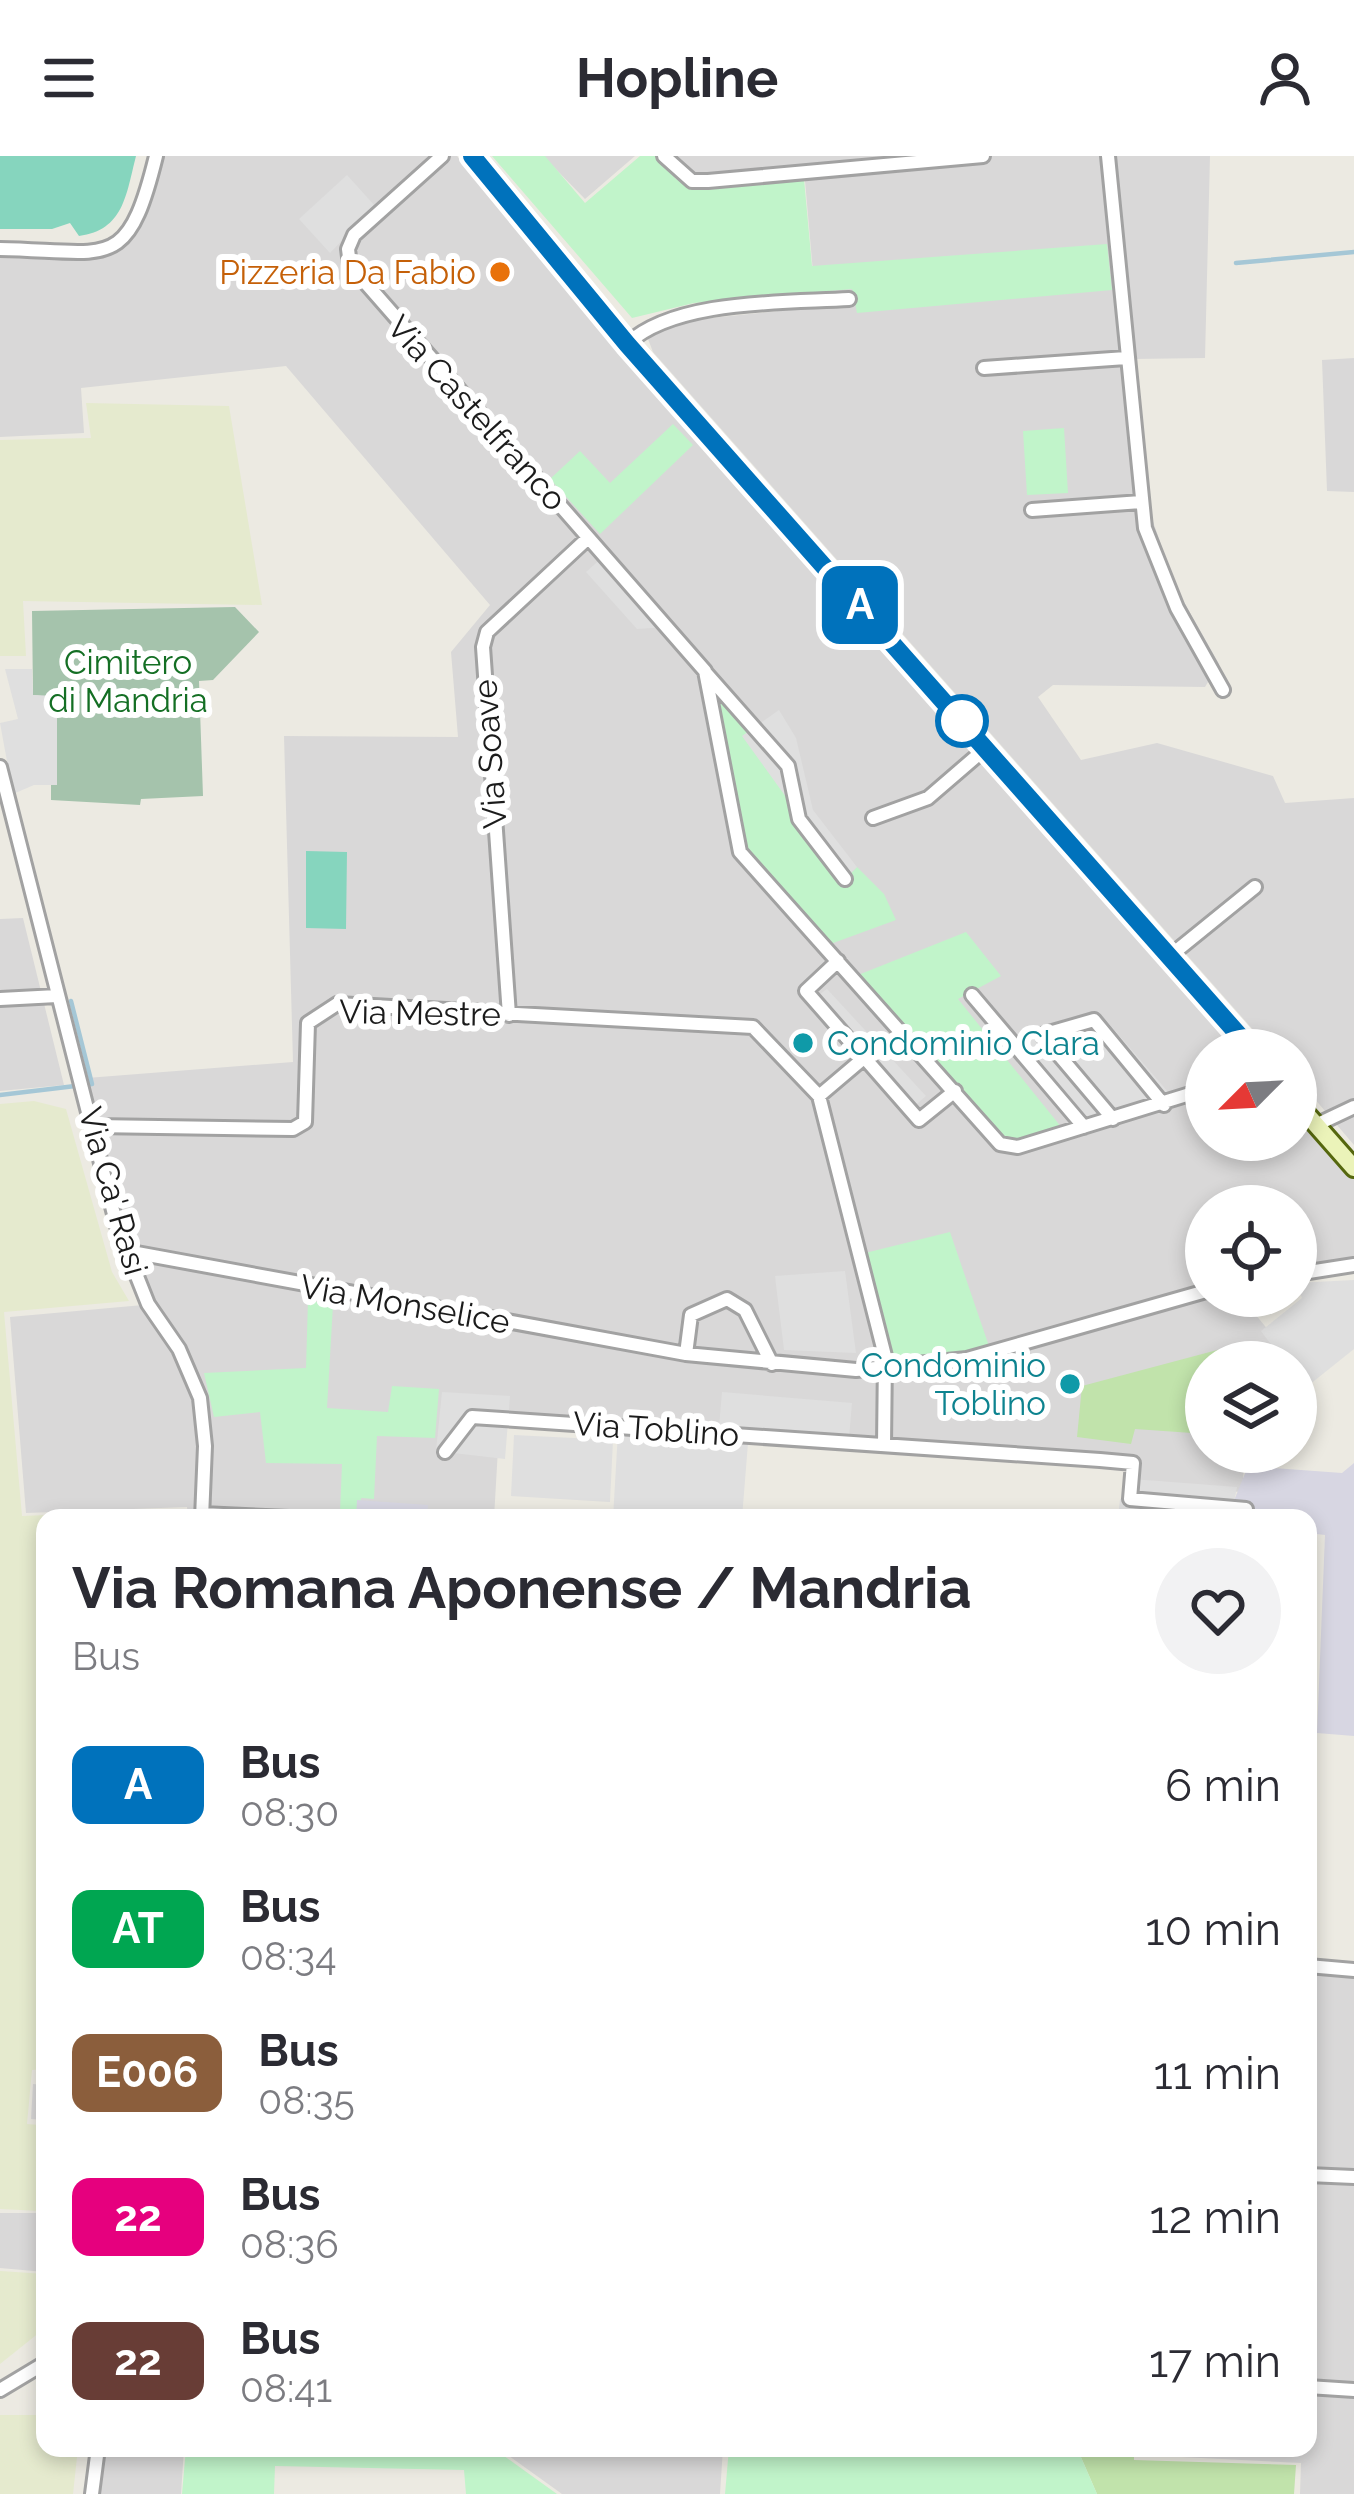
<!DOCTYPE html>
<html lang="it">
<head>
<meta charset="utf-8">
<style>
  :root { --surface:#fff; --page:#f2f2f3; --text:#2b2b33; --muted:#7c7c81 }
  body { margin:0; font-family:Raleway,sans-serif; background:var(--page); color:var(--text); height:100vh; display:flex; flex-direction:column; font-size:45px; white-space:nowrap }
  * { box-sizing:border-box; margin:0 }
  p { font-size:39px; color:var(--muted) }
  .icon { flex:none; width:66px; height:66px; fill:none; stroke:currentColor; stroke-width:2; stroke-linecap:round; stroke-linejoin:round }
  .map { position:relative; flex:1; overflow:hidden }
  .panel { position:absolute; left:36px; top:1353px; width:1281px; height:948px; display:flex; flex-direction:column; background:var(--surface); border-radius:24px; box-shadow:0 6px 18px #0003 }
  .panel>* { flex:none }
  .badge { padding:0 24px; border-radius:18px; font-size:42px; line-height:78px }
  .needle { width:78px; rotate:246deg }
  .fabs { position:absolute; left:1185px; top:873px; display:grid; gap:24px }
  .fabs a { display:grid; place-items:center; width:132px; height:132px; border-radius:50%; background:var(--surface); box-shadow:0 6px 18px #0003; font-size:60px }
  .map>.badge { position:absolute; translate:-50% -50%; box-shadow:0 0 0 6px #fff }
  .round { display:grid; place-items:center; flex:none; width:126px; height:126px; border-radius:63px; background:var(--page) }
  .overview { display:flex; align-items:center; justify-content:space-between; height:204px; padding:0 36px }
  h1 { font-size:57px; font-weight:700; line-height:90px }
  ul { padding:0; list-style:none }
  li { display:flex; align-items:center; gap:36px; height:144px; padding:0 36px }
  li div { flex:1 }
  li b { display:block; font-size:45px }
  li em { font-style:normal }
  li .badge { min-width:132px; font-weight:700; text-align:center }
  header { display:flex; justify-content:space-between; align-items:center; height:156px; padding:0 36px; background:var(--surface); font-size:54px; font-weight:700 }
  .map>svg:first-child { display:block }
</style>
</head>
<body>
<header><svg class="icon" aria-label="menu" viewBox="0 0 24 24"><path d="M4 6h16M4 12h16M4 18h16"/></svg>Hopline<svg class="icon" aria-label="person" viewBox="0 0 24 24"><circle cx="12" cy="8" r="4"/><path d="M4 21q1-7 8-7t8 7"/></svg></header>
<div class="map">
<svg width="1354" height="2338" viewBox="0 0 1354 2338">
  <rect width="100%" height="100%" fill="#eceae2"/>
  <path fill="#d9d8d8" d="M159,0H457L1241,894H1206V984H1296V957L1354,1023V1103L1296,1113V1050H1206V1140H1240L1295,1206H1206V1296H1245L1242,1336L1124,1329L1127,1303L500,1258L494,1362H188L187,1351L26,1357L10,1161L143,1149L119,1092L74,923L293,906L284,580L458,581L451,496L490,449L286,210L81,232L84,277L0,281V96L121,94L136,74Z
    M543,0H635L585,43Z
    M671,0H1210L1205,202L1134,203L1147,348L1176,432L1219,508L1205,531L1053,529L1038,541L1081,604L1157,587L1273,620L1285,647L1354,642V989L1296,921V894H1271L653,196L648,183L672,166L816,151L804,13L695,20Z
    M1354,202V336L1327,335L1322,204Z
    M23,762L64,929L0,935V763Z
    M1308,1817L1354,1820V2338H1300L1301,2307L1141,2299V2292H1308Z
    M33,1928L45,1929V2116L0,2112V2057H44L43,1964L31,1963Z
    M104,2292H184L181,2338H98Z
    M498,2292H723L720,2338H562Z"/>
  <path fill="#e5eace" d="M86,247L229,250L262,449L23,445L26,500H0V284L91,282Z
    M34,945L66,953L112,1116L129,1145L4,1156L22,1360L172,1354L171,1362H45V1913L32,1914L27,1968L40,1969L41,2055L0,2053V948Z
    M0,2115L45,2118V2172L0,2208Z
    M0,2259H45V2292H78L73,2338H0Z"/>
  <path fill="#c1e3ab" d="M1221,1193L1231,1206H1206V1278L1135,1273L1131,1288L1077,1281L1082,1230Z
    M1077,2292H1134V2304L1296,2309L1294,2338H1097Z"/>
  <path fill="#a5c3ac" d="M235,451L259,476L213,524L199,525L203,640L141,643L140,649L51,644V541L33,539L32,455Z"/>
  <path fill="#c1f4ca" d="M492,0H545L585,47L640,0H657L676,23L699,32L804,23L812,110L1107,88L1112,134L857,157L852,133L694,147L632,162Z
    M673,268L693,289L600,378L550,323L580,295L610,327Z
    M1064,272L1068,337L1027,339L1023,275Z
    M705,515L754,571L846,722L857,711L884,738L896,764L825,790L740,696Z
    M966,776L1001,820L958,843L1066,977L1018,991L1000,988L853,821Z
    M950,1076L991,1196L886,1212L861,1098Z
    M308,1144L333,1149L327,1252L388,1256L392,1230L439,1233L435,1282L377,1280L374,1343L361,1342L360,1358L340,1356L342,1308L266,1307L260,1256L214,1261L204,1217L306,1212Z
    M186,2292H493L557,2338H466L464,2314L275,2310L274,2338H182Z
    M729,2292H1077L1097,2338H725Z"/>
  <path fill="#86d5be" d="M0,0H136C126,39 124,74 79,80L70,67L52,73H0Z
    M306,695L347,696L346,773L306,772Z"/>
  <path fill="#dfdfdf" d="M347,19L375,50L330,97L299,63Z
    M604,400L666,471L637,473L586,416Z
    M5,513H32L33,539L57,540V629H34L13,638L0,567L18,563Z
    M779,554L796,582L813,654L857,711L845,723L742,580Z
    M827,833L926,940L911,953L813,843Z
    M1098,855L1175,944L1084,970L1010,884Z
    M845,1115L856,1197L784,1194L775,1120Z
    M1354,1124V1193L1304,1233L1296,1222V1206H1284L1261,1175L1302,1142L1296,1127Z
    M442,1236L510,1240L505,1303L436,1295Z
    M722,1236L852,1247L849,1282L719,1271Z
    M618,1276L748,1287L742,1362H613Z
    M514,1279L613,1284L610,1346L511,1340Z
    M1132,1323L1237,1331L1231,1362H1118L1120,1343H1130Z"/>
  <path fill="#d7d6e2" d="M1354,1307V1580L1317,1577L1325,1379L1308,1377V1362H1245L1231,1352L1248,1310L1342,1317Z
    M357,1344L428,1349L427,1362H356Z"/>
  <g fill="none" stroke-linecap="round" stroke-linejoin="round">
    <path stroke="#a5c7d6" stroke-width="4.5" d="M1236,107L1354,96
      M0,939L92,928L71,845
      M996,2292L1055,2296"/>
    <defs>
      <path id="street" d="M442,0L354,79L348,93L350,109L705,515L740,696L1000,988L1018,991L1206,933
        M664,0L692,25H708L983,0
        M1108,0L1145,372L1177,452L1223,534
        M0,93C109,95 127,118 156,0
        M627,188C675,143 785,147 849,143
        M984,212L1126,202
        M1032,354L1141,346
        M705,516L788,610L799,663L845,723
        M0,611L117,1070L148,1148L179,1193L200,1242L205,1290L202,1362
        M873,662L928,642L986,592
        M1170,800L1255,731
        M838,805L806,835L919,964L955,935
        M972,839L1084,971
        M0,843L57,840
        M509,859L483,491L487,476L588,382
        M819,940L865,901
        M1113,963L1042,879L1094,864L1164,949
        M1316,969L1354,951
        M94,970L293,973L305,966L308,867L337,848L753,871L819,940L885,1200L884,1289
        M126,1095L686,1198L856,1214L967,1203L1206,1135
        M1296,1118L1354,1109
        M686,1198L691,1159L727,1143L745,1154L772,1208
        M445,1296L472,1261L1100,1304L1133,1307L1130,1343L1246,1353L1245,1362
        M202,1358L289,1362
        M1308,1810L1354,1814
        M1308,2019L1354,2021
        M1308,2231L1354,2234
        M0,2234L45,2207
        M92,2338L98,2292"/>
      <path id="secondary" d="M472,0L627,188L1253,894
        M1296,946L1354,1012"/>
    </defs>
    <use href="#street" stroke="#a2a2a2" stroke-width="18"/>
    <use href="#secondary" stroke="#55670e" stroke-width="22"/>
    <use href="#street" stroke="#fff" stroke-width="12"/>
    <use href="#secondary" stroke="#ebf3b9" stroke-width="16"/>
  </g>
  <g fill="none" stroke-linecap="round" stroke-linejoin="round">
    <defs>
      <path id="line" d="M472,0L627,188L1252,894"/>
    </defs>
    <use href="#line" stroke="#fff" stroke-width="27"/>
    <use href="#line" stroke="#0072bc" stroke-width="18"/>
  </g>
  <circle fill="#e8710a" stroke="#fff" stroke-width="4.5" cx="500" cy="116" r="12"/>
  <circle fill="#fff" stroke="#0072bc" stroke-width="6" cx="962" cy="565" r="24"/>
  <g fill="#0f9aa8" stroke="#fff" stroke-width="4.5">
    <circle cx="803" cy="887" r="12"/>
    <circle cx="1070" cy="1228" r="12"/>
  </g>
  <g text-anchor="middle" dominant-baseline="central" stroke-width="12" stroke-linejoin="round" paint-order="stroke">
    <g font-size="33" fill="#c56008" stroke="#fff" text-anchor="end">
      <text x="476" y="116">Pizzeria Da Fabio</text>
    </g>
    <g font-size="33" fill="#1b1b1b" stroke="#fff">
      <text transform="translate(477 257) rotate(48)">Via Castelfranco</text>
      <text transform="translate(490 598) rotate(-94)">Via Soave</text>
      <text transform="translate(420 857) rotate(1)">Via Mestre</text>
      <text transform="translate(113 1035) rotate(74)">Via Ca' Rasi</text>
      <text transform="translate(405 1148) rotate(10)">Via Monselice</text>
      <text transform="translate(656 1273) rotate(4)">Via Toblino</text>
    </g>
    <g font-size="33" fill="#146f24" stroke="#fff">
      <text x="128" y="506">Cimitero<tspan x="128" dy="38">di Mandria</tspan></text>
    </g>
    <g font-size="33" fill="#0d838f" stroke="#fff" text-anchor="start">
      <text x="827" y="887">Condominio Clara</text>
      <text x="1046" y="1209" text-anchor="end">Condominio<tspan x="1046" dy="38">Toblino</tspan></text>
    </g>
  </g>
</svg>
<div class="fabs">
<a><svg class="needle" viewBox="-14 -14 28 28"><path d="M0-13l5 13h-10z" fill="#e53935"/><path d="M0 13l5-13h-10z" fill="#7c7c81"/></svg></a>
<a><svg class="icon" aria-label="locate" viewBox="0 0 24 24"><circle cx="12" cy="12" r="6"/><path d="M12 2v4M12 18v4M2 12h4M18 12h4"/></svg></a>
<a><svg class="icon" aria-label="layers" viewBox="0 0 24 24"><path d="M12 4l9 5-9 5-9-5zM3 14l9 5 9-5"/></svg></a>
</div>
<b class="badge" style="left:860px;top:449px;background:#0072bc;color:#fff">A</b>
<section class="panel">
<div class="overview"><div><h1>Via Romana Aponense / Mandria</h1><p>Bus</p></div><a class="round"><svg class="icon" aria-label="heart" viewBox="0 0 24 24"><path d="M12 20l-8-8c-3-5 5-10 8-4 3-6 11-1 8 4z"/></svg></a></div>
<ul>
<li><span class="badge" style="background:#0072bc;color:#fff">A</span><div><b>Bus</b><p>08:30</p></div><em>6 min</em></li>
<li><span class="badge" style="background:#00a651;color:#fff">AT</span><div><b>Bus</b><p>08:34</p></div><em>10 min</em></li>
<li><span class="badge" style="background:#8b5e3c;color:#fff">E006</span><div><b>Bus</b><p>08:35</p></div><em>11 min</em></li>
<li><span class="badge" style="background:#e6007e;color:#fff">22</span><div><b>Bus</b><p>08:36</p></div><em>12 min</em></li>
<li><span class="badge" style="background:#683d36;color:#fff">22</span><div><b>Bus</b><p>08:41</p></div><em>17 min</em></li>
</ul>
</section>
</div>
</body>
</html>
